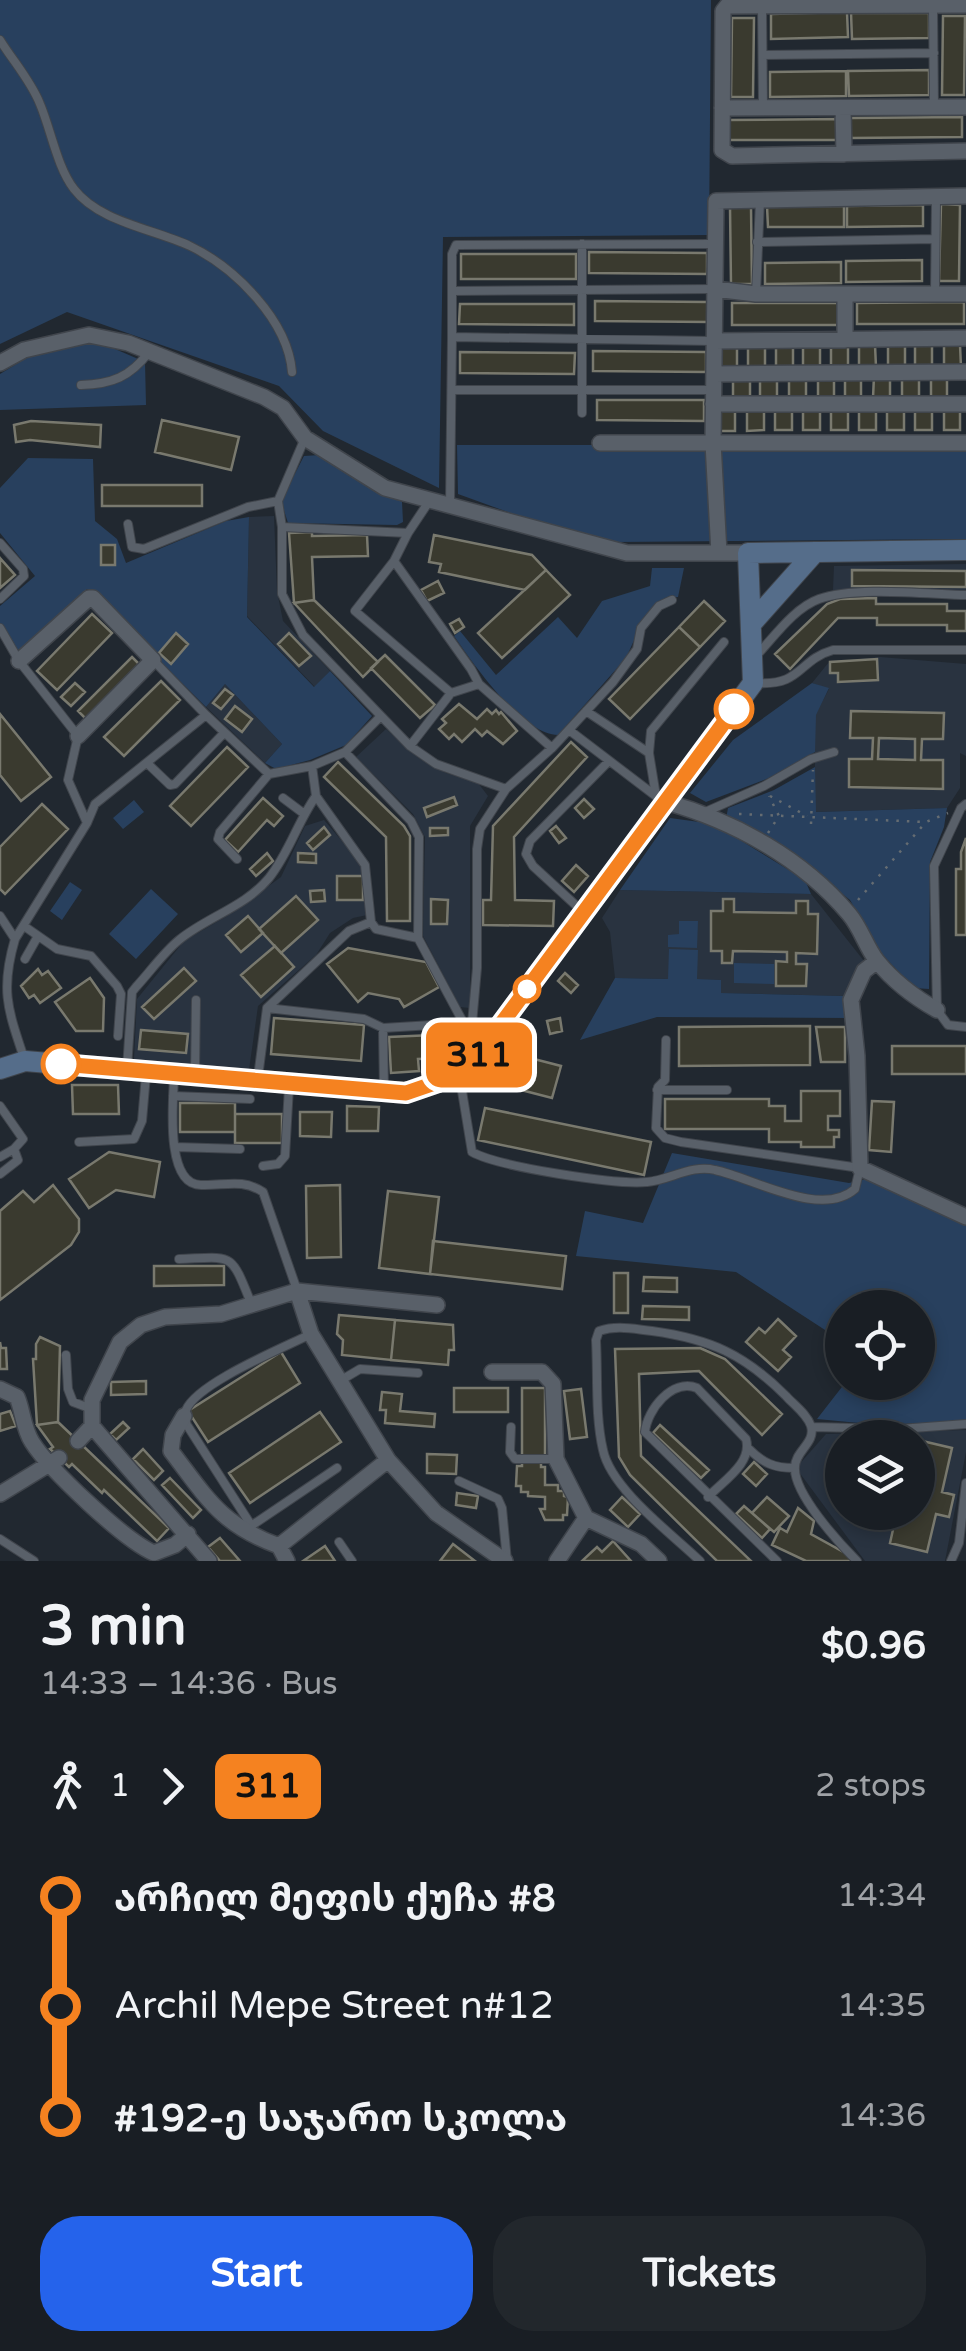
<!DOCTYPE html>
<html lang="en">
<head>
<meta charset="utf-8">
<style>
  :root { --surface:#191e24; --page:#22272c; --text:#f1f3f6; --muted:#9fa2a6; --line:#373c41; --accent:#2563eb }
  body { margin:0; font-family:"Varela Round","Noto Sans Georgian",sans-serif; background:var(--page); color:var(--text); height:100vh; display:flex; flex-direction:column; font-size:38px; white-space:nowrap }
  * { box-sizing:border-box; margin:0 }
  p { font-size:32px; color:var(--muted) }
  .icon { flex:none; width:55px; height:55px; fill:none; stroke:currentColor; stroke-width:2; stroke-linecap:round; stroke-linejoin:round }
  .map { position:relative; height:1561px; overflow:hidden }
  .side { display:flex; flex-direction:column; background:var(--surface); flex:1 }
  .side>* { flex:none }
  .badge { padding:0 20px; border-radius:15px; font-size:35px; line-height:65px }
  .controls { position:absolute; left:825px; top:1290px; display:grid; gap:20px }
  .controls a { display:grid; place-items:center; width:110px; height:110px; border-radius:50%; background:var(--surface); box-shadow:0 5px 15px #0003,0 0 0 2px var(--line); font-size:50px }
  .map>.badge { position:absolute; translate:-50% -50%; box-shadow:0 0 0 5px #fff }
  .legs { display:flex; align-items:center; gap:15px; height:110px; padding:0 40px; font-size:32px }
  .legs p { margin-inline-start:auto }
  .overview { display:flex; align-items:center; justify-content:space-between; height:170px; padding:0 40px }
  h1 { font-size:55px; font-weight:700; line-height:75px }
  .cta { display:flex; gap:20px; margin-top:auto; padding:20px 40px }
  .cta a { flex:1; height:115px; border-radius:40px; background:var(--accent); color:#fff; font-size:40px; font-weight:700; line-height:115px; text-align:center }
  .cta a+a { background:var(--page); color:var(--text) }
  ul { padding:0 40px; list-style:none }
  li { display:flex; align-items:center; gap:35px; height:110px; font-size:38px }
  li i { display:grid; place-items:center; width:15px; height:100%; margin:0 12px; background:currentColor }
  li i::after { content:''; width:25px; height:25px; margin:-12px; border:8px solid; border-radius:50%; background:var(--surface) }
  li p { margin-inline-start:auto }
  li:first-child i { background:linear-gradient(#0000 50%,currentColor 0) }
  li:last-child i { background:linear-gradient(currentColor 50%,#0000 0) }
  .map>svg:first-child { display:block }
</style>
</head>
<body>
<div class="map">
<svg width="966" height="1561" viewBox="0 0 966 1561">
  <rect width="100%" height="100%" fill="#212830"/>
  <path fill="#293340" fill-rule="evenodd" d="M274,516L277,591L283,621L330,671L315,687L247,616L249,517Z
    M966,564V590H833L834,566Z
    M880,657L966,664V756L960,753V788L947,808L815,812V715L829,689L812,683L829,662Z
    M225,684L282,744L265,763L206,707Z
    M386,729L419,758L446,773L478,783L488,796L470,826V1008L460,1007L423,936L425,837L413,814L356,757Z
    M324,820L364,867L367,915L353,918L330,933L316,955L258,1006L249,1070L242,1074L137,1063L134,1059L137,999L184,941L227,916L281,877L305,826Z
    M620,890L811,894L864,961L843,996L721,993L720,980L615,978L610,932L602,918Z
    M966,1430V1452L945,1561H865L796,1468L826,1434ZM842,1438H918V1512H842Z"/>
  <path fill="#28405e" d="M0,0H711L709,235L443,237L439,488L323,431L279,386L67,312L0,344Z
    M99,342L145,362L146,405L0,410V374L33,354Z
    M457,445H966V539L616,542L527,519L458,494Z
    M320,455L402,502L403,522L397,525L288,523L281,501L304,456Z
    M28,458L93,459L95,521L117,539L126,563L226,521L249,517L247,617L314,687L330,671L372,716L346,745L310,760L276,769L265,763L282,744L225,684L206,707L87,589L17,652L0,626V606L35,576L0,533V488Z
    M652,568H684L678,597L665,598L645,616L626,658L558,735C522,734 474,665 454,636L460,631L496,675L558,617L577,638L602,601L650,586Z
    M812,683L829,688L816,715L815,752L769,778L706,802L690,793L733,740Z
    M815,767L816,812L947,808L944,827L930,862L929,989L914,988L879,951L850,900L780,844L726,819L728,808L774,790Z
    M134,800L144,812L123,829L113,818Z
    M670,818L714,824L805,880L811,894L620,890Z
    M70,882L82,890L62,920L50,911Z
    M151,889L178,914L136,959L109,934Z
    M679,921H698L697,948L668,947V935L679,934Z
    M669,949L698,950L697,979L721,980V993L843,996L850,1018L657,1017L580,1040L615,978L668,979Z
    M734,963L774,964V984L734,983Z
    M672,1153L849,1183L867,1179L966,1226V1421L880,1425L817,1419L845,1383L918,1382V1308H842V1341L736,1272L576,1256L585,1211L643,1223Z"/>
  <path fill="#3a3a2f" stroke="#79796e" stroke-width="2.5" fill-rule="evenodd" d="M847,12L848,37L771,39V14Z
    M851,13H929V38L852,39Z
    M943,16H965L964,95H942Z
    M732,18H754L753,97H731Z
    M929,70V95L849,96L848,71Z
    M846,71V96L770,97V72Z
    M962,117V137L851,138L850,118Z
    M840,119V140H728V120Z
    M941,204L960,205L959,281H939Z
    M923,205V226L847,227V206Z
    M767,206H844V227H768Z
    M730,207H751L752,284H731Z
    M589,252L707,253V274L589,273Z
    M461,254H576V279H461Z
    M922,260V281L846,282V261Z
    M841,262V283L765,284V263Z
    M595,301L709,302V322L595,321Z
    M964,302V324H857V303Z
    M732,303H839V325H732Z
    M460,304H574V325L459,324Z
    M721,345H737V368H721Z
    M748,345H765V368H748Z
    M776,345H793V368H776Z
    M803,345H820V368H803Z
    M831,345H848V367H831Z
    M859,345H875L876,367H859Z
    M888,345H905V367H888Z
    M915,345H932V367H915Z
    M944,345H960L961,367H944Z
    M593,351L706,352V372L593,371Z
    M460,352L575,353L574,374L460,373Z
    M931,375H947V398H931Z
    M733,376H750V399H733Z
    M760,376H777V399H760Z
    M789,376H806V399H789Z
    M818,376H834V398H818Z
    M845,376H861V398H845Z
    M874,376H890V398H873Z
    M902,376H919V398H902Z
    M597,400H704V421L597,420Z
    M915,407H932V430H915Z
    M944,407H960V430H944Z
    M719,408H735V431H719Z
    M747,408H764V430L747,431Z
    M775,408H792V430H775Z
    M803,408H820V430H803Z
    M831,408H848V430H831Z
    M859,408H876V430H859Z
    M887,408H904V430H887Z
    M162,420L239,437L231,470L155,452Z
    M31,421L101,425L100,447L30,440L16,442L14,425Z
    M102,485H202V506H102Z
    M312,532V536L367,535L368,556L312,557L314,600L294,603L289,533Z
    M434,535L532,555L546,570L525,590L439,572L441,564L429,562Z
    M101,545H115V565H101Z
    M0,558L15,575L0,588Z
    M546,570L570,595L502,658L478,633Z
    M852,570L966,571V587L852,586Z
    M438,581L444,593L427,601L421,590Z
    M876,598V604H947V611H966V631H947V625H877V618H838L790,669L775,654L827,604L840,599Z
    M314,600L378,662L363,677L294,603Z
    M704,601L725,621L700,647L679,627Z
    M92,614L112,633L57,690L37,671Z
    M459,619L464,627L455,633L450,624Z
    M679,627L700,647L630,719L609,699Z
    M176,633L188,644L171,664L159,653Z
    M289,633L311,656L299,666L278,644Z
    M385,655L435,705L420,718L371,668Z
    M132,657L141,666L87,720L78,711Z
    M877,659L878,680L838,682V673H830V662Z
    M161,681L180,700L124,756L104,737Z
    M75,683L85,692L71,706L61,697Z
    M225,689L233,695L221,709L213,703Z
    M459,704L477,719L487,709L492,714L496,710L499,714L501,712L517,731L503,744L487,731L482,736L475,729L462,742L454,734L449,739L439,729L446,723L442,719Z
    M235,706L252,719L242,732L225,719Z
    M851,711L944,713L943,739H922L921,760H943V789L849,787V759H872L873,738H850ZM879,738L915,739V760L878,759Z
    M0,714L51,777L21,801L0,775Z
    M571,742L587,757L514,837L515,900L554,901L553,926L483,925V900H491L493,826Z
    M227,747L248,767L191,826L170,806Z
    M338,762L404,826L410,836V921H387L386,837L324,777Z
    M454,797L457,805L427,817L424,808Z
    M263,798L283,816L274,826L267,820L238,852L225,840Z
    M584,799L594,809L584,818L575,808Z
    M42,804L68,829L5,894L0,889V847Z
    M556,826L566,838L559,843L550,831Z
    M324,827L330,835L313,850L307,843Z
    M430,828H448V835L430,836Z
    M966,838V935H956V869H961V852Z
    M267,853L273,861L256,876L250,869Z
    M298,853L316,854V863L298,862Z
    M576,865L588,876L574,892L562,881Z
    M337,876H363V900H337Z
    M324,890L325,901L311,902L310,891Z
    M296,896L318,920L281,953L259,929Z
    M431,899L448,900L447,924H431Z
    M723,899H734V912L796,913V901H808V914H818L817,954L796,953V964H807L806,986H776V961L787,962V952L733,951L732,963H722V951H711V911H723Z
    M248,916L263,933L241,952L226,935Z
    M275,946L294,967L261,997L241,975Z
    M348,948L426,962L439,987L404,1007L399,999L368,993L358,1002L327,964Z
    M184,968L196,981L154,1019L142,1007Z
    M38,969L42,975L48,971L61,988L40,1003L34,995L29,998L21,986Z
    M565,973L578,985L571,993L558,981Z
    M90,978L104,998L103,1031H76L55,1002Z
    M274,1018L364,1025L361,1061L271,1054Z
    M560,1018L562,1031L550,1034L547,1021Z
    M810,1026V1065L679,1066V1027Z
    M816,1027H845V1062H821Z
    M141,1030L188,1034L186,1053L139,1049Z
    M455,1034L456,1046H444V1058L418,1059L419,1071L391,1073L389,1037Z
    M892,1046H966V1074H892Z
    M503,1051L561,1066L552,1098L494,1083Z
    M72,1085H118L119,1114H73Z
    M801,1091H840V1116H828V1130H839V1137H834V1147H801V1142H769V1129H665V1099H769V1106H785V1121H801Z
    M872,1101L894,1102L891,1152L869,1150Z
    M180,1103H235V1132H180Z
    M347,1106L379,1107L378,1131H347Z
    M485,1108L651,1142L644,1175L478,1140Z
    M300,1112H332L331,1137L300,1136Z
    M235,1114H282V1143H235Z
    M109,1152L160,1162L154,1197L116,1190L89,1208L69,1179Z
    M53,1185L79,1219V1232L71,1245L0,1300V1211L23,1191L34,1202Z
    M340,1185L341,1257L307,1258L306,1186Z
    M388,1191L439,1197L430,1274L379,1268Z
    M433,1241L566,1256L562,1289L430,1274Z
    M154,1266H224V1285L154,1286Z
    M614,1273H628V1313H614Z
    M644,1277L677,1278V1292L643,1291Z
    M643,1306L689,1307V1320L642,1319Z
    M339,1315L395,1320L391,1360L342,1355L343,1340L337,1334Z
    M778,1319L796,1336L783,1350L791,1357L778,1371L746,1342L759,1328L765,1333Z
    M395,1320L453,1325L454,1350H449L448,1365L391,1360Z
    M40,1337L60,1346L58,1422L37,1425L33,1359H36V1344Z
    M0,1342L1,1348H6L7,1369H0Z
    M700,1348L725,1359L782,1414L762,1435L699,1371L639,1374L641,1456L751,1561H717L630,1475L619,1457L615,1349Z
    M281,1352L300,1383L208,1442L188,1411Z
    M146,1381V1394L111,1395V1382Z
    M454,1388H508V1412H454Z
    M522,1388H545V1456H522Z
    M581,1389L587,1437L570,1439L564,1391Z
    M382,1392L402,1394L400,1411L435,1414L434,1427L385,1423L386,1410H380Z
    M10,1411L16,1426L0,1431V1414Z
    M320,1412L341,1442L250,1503L229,1473Z
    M58,1422L169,1528L157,1541L104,1490L102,1493L72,1464L69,1467L50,1449L53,1447L37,1425Z
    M123,1422L129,1428L116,1440L110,1434Z
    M660,1425L709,1470L701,1478L653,1433Z
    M918,1440L952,1448L942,1492L954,1495L949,1517L936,1514L927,1552L890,1543L897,1512H918Z
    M143,1449L163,1471L154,1480L133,1459Z
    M427,1454L457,1455L456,1474L427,1473Z
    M522,1460L541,1461V1467H545V1485H558V1491H564V1496L568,1497L567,1515H563V1520H545L540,1509H545V1497L528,1496V1492H521V1486H516L517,1466H522Z
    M754,1462L767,1474L756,1486L743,1474Z
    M170,1478L201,1510L193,1518L162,1485Z
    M457,1493L478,1496L476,1508L456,1505Z
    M622,1497L640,1514L628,1527L610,1510Z
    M767,1497L789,1516L774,1532L752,1513Z
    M744,1506L770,1529L762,1538L736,1514Z
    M798,1508L814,1521L811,1534L847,1554L852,1561H806L772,1545L780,1528L787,1532Z
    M863,1512H881L878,1526L861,1521Z
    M220,1538L240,1561H220L208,1547Z
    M613,1541L631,1561H582L597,1547L602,1552Z
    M453,1544L475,1561H440Z
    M325,1546L335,1561H303Z"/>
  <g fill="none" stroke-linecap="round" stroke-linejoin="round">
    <defs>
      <path id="lane" d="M933,6L934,106
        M762,7L763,108
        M0,40C13,61 31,81 40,104C51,130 57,167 74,189C99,222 154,229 190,246C234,267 288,320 292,372
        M763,55L934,53
        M757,242L935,239
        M582,244V413
        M452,291L715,289
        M756,294L760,200
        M935,294L936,198
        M452,337V254L456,245L714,244
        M81,385C112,384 130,377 149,352
        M452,390H712
        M305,438L278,501L282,527V594L303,635L381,716
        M430,500L408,533L394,561L355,611L451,693L479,684L552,748
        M450,505L452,337L713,341
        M128,524L132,547L144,549L248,507L278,501
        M282,527L408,533
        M0,543L23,569L24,576L0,599
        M394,561L471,669L479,684
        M0,628L19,661L78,736L68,780L87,823L15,939
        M756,656C774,637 794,608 819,599C854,586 927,594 966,595
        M154,661L206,715
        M757,683C802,686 798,660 833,650H966
        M586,711L649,753
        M569,730L657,797
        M410,746L451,693
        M147,763L170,785L175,784L224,733
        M312,766L316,796L365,865L371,922L376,929L418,938
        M656,796L649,753L651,731L724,642
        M283,798L303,813
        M966,804L961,808L934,866L937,1010L948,1025L966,1027
        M703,813L764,786L811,759L834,752
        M87,823L95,804L206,715L269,774L312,766L345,752
        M237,859L218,839L220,832L269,774
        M581,910L533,866L526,854L530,841L609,761
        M0,916L15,939C0,990 8,1010 24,1058
        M24,926L57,949L91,956L117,986L121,994L118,1036
        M25,959L38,936
        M267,1008L364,1019L383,1028L465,1023
        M383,1028L384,1089
        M471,1035L477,968V849L480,829L506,789L552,748L613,682L637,649L641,628L659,606L672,600
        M478,1050L418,938L419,837L411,821L345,752L381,716L410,746L436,764L506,789
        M127,1069L132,992L136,987C150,972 163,953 179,940C207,917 245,907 269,878C289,853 298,821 316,796
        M453,1074L461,1085L472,1152C499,1167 616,1185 647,1182C670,1180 692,1164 715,1170C753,1178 821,1219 855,1189L860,1168L681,1142L665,1138L656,1128L658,1087L665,1080L666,1040
        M195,1075L196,1000
        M258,1077L267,1008L349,931L371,922
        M174,1078C173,1103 165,1185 201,1185C224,1186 242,1178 263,1192L297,1290
        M657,1090H727
        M173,1096L250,1099
        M0,1106L23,1139L14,1149L0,1157
        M79,1142L134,1139L142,1121L146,1075
        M175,1147L240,1149
        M263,1166L278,1164L285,1156L289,1087
        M0,1174L18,1160L14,1149
        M179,1259C234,1257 230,1251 251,1303
        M66,1355L68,1389L73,1402L92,1409
        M338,1382L360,1369L418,1373
        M511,1427L510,1452L515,1459H556
        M812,1427L900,1429L966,1424
        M749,1449C763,1463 774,1468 794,1468
        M459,1481L498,1499L502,1508L507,1561
        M708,1497C723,1481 753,1463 746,1439L697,1388C672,1378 647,1410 645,1432L777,1561
        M251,1525L187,1425C185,1418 183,1417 186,1410C197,1383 283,1348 311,1334
        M251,1526L337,1468
        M0,1539L34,1561
        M339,1542L352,1561
        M700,1561C672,1534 611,1489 603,1450C595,1416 598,1376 596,1340L599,1331C617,1325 633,1329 652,1331C710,1339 744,1354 786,1396C794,1405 807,1414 811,1426C816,1443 795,1451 795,1467C793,1493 839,1543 857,1561
        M951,1561L959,1543L966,1483"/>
      <path id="street" d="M966,5L727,6L723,11L722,150L732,156L966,151
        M722,108L966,107
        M843,108L844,154
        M715,289L756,294H966
        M845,294V340
        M714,341L966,338
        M0,363L24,350L89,335L128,343L264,397L283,408L305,438L385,488L627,553H748
        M714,374L966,372
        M713,404H966
        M600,443H966
        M719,553L713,443L716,201L966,196
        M19,661L89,598H93L153,660L78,736
        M666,802C734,821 803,859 849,914C861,928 866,947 877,961C894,982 914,997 937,1010
        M877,961L864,971L851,1000L857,1056L860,1168L966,1217
        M297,1291L311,1334L388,1460L436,1513L505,1561
        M492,1372H542L553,1384L556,1459L586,1518L557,1561
        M0,1389L17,1397C23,1411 23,1428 32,1442C49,1469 125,1541 154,1553L175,1545L188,1534
        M184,1416L173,1435L171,1451C207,1498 221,1525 279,1546L287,1561
        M78,1441L92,1426
        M0,1494L59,1458
        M586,1518L641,1544L659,1561
        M279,1546L388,1460
        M209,1561L92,1426V1400L120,1342L141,1325L165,1317L221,1314L297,1291L437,1305"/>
      <path id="secondary" d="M751,624L815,552
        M0,1069L25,1061L406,1093L438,1082L479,1054L753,683L748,553L966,550"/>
    </defs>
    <use href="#lane" stroke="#40454c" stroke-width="10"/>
    <use href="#street" stroke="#40454c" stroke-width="18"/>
    <use href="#secondary" stroke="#40454c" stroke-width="22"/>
    <path stroke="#656c72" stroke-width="2.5" stroke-dasharray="2.5 8" stroke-linecap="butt" d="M770,796L807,816
      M739,814L926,822
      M811,824L813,770
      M768,833L779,816L769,796
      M858,900L926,822L948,813"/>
    <use href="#lane" stroke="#596069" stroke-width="8"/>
    <use href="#street" stroke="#596069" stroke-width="15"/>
    <use href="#secondary" stroke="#556d8a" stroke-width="20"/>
  </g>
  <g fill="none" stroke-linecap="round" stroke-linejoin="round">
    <defs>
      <path id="line-1" d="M61,1064L406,1093L438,1082L479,1054L734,709"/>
    </defs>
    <use href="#line-1" stroke="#fff" stroke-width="22"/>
    <use href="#line-1" stroke="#f58220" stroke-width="15"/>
  </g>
  <g fill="#fff" stroke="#f58220" stroke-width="5">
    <circle cx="734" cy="709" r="18"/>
    <circle cx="527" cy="989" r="12"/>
    <circle cx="61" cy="1064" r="18"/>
  </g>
</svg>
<div class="controls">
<a><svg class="icon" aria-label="locate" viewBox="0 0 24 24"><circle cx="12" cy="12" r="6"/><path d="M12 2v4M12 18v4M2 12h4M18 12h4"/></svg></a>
<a><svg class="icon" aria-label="layers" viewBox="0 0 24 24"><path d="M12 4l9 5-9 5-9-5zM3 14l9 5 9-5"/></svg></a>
</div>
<b class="badge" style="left:479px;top:1055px;background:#f58220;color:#111">311</b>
</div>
<section class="side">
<div class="overview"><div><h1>3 min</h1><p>14:33 – 14:36 · Bus</p></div><b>$0.96</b></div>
<div class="legs"><svg class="icon" aria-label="walk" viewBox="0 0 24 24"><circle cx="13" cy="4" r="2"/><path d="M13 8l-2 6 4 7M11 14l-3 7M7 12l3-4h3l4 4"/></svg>1<svg class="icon" aria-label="forward" viewBox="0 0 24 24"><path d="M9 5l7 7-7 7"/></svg><b class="badge" style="background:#f58220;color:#111">311</b><p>2 stops</p></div>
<ul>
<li><i style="color:#f58220"></i><b>არჩილ მეფის ქუჩა #8</b><p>14:34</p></li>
<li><i style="color:#f58220"></i><span>Archil Mepe Street n#12</span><p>14:35</p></li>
<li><i style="color:#f58220"></i><b>#192-ე საჯარო სკოლა</b><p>14:36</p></li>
</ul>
<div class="cta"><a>Start</a><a>Tickets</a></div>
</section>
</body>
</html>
